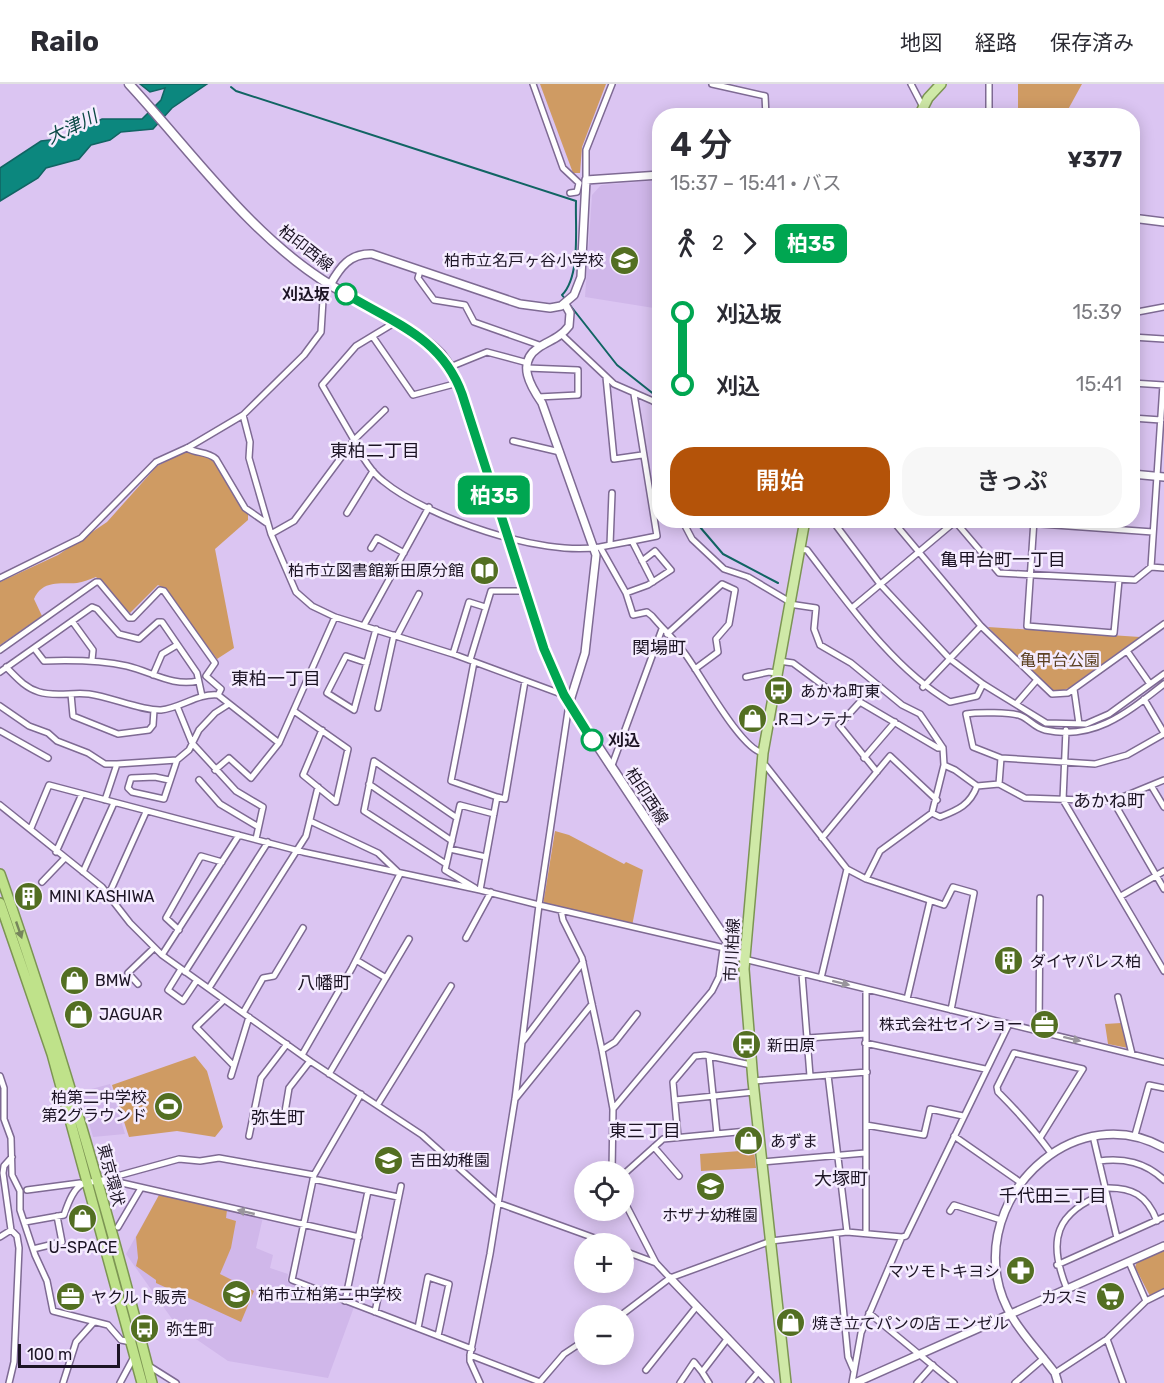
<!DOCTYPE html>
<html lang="ja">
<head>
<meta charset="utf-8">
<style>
  :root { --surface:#fff; --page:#f7f7f7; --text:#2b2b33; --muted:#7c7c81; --line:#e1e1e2; --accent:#b45309 }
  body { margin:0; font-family:Rubik,"Noto Sans JP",sans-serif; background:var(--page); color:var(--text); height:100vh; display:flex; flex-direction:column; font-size:22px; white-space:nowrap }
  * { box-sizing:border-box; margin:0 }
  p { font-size:20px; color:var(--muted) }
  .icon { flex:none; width:33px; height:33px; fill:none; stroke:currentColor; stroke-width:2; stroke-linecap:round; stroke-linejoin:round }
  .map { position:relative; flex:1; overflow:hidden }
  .details { position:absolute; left:652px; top:24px; width:488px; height:420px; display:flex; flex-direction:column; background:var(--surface); border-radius:24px; box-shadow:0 3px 15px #0003 }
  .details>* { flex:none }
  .badge { padding:0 12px; border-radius:9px; font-size:21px; line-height:39px }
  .buttons { position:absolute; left:574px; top:1077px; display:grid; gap:12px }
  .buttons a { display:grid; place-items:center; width:60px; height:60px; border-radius:50%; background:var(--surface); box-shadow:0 3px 15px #0003; font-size:30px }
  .scale { position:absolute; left:18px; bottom:15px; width:102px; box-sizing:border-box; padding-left:6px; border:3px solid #1c1424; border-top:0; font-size:16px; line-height:21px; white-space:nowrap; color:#1c1424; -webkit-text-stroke:4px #f5ecff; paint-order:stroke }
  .map>.badge { position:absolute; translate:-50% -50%; box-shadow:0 0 0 3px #fff }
  .legs { display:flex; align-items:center; gap:9px; height:66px; padding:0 18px; font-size:20px }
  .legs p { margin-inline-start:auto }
  .overview { display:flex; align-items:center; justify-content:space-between; height:102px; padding:0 18px }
  h1 { font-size:33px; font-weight:600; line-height:45px }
  .cta { display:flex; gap:12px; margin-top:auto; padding:12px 18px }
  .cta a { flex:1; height:69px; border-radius:24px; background:var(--accent); color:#fff; font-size:24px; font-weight:600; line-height:69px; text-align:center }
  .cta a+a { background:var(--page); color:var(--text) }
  ul { padding:0 18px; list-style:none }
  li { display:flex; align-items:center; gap:21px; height:72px; font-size:22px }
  li i { display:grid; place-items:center; width:9px; height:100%; margin:0 8px; background:currentColor }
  li i::after { content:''; width:15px; height:15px; margin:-8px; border:4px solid; border-radius:50%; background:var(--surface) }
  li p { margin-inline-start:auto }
  li:first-child i { background:linear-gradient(#0000 50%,currentColor 0) }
  li:last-child i { background:linear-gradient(currentColor 50%,#0000 0) }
  header { display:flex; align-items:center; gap:36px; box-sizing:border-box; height:84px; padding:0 30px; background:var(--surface); border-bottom:2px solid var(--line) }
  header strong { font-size:28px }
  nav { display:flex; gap:33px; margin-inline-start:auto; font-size:21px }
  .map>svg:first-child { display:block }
</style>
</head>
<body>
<header>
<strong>Railo</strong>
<nav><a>地図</a><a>経路</a><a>保存済み</a></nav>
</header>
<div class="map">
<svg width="1164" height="1299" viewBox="0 0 1164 1299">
  <rect width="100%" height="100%" fill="#dbc5f2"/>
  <path fill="#d0b7ea" d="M660,96V225L585,213L592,111L601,101Z
    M110,1000L125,1050L93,1053L80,1008Z
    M159,1111L263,1133L256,1164L273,1171L270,1184L288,1190L287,1197L354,1223L328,1294L228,1277L177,1242L126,1170Z"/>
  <path fill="#cf9b63" d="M540,0H606L582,63L580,89H573Z
    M1082,0L1065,31H1018V0Z
    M187,367L207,372L223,384L248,423V436L215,465L234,564L217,575L164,504L158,501L130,529L96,493C90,495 83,498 77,499C60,500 42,496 34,515L42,532L0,561V498L58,471L107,438L157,382Z
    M988,543L1140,553L1069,604L1058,608L1048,604Z
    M555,747L569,751L624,780L626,778L643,786L632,842L543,821Z
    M1121,939L1128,964L1108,960L1105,940Z
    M195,972L207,987L223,1043L215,1053L177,1047L129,1053L112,1001Z
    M754,1066L756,1084L701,1087L700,1070Z
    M159,1111L227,1126L226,1134L236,1137L231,1164L220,1190L254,1207L241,1238L156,1199V1196L136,1182L138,1174L136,1153Z
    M1164,1166V1205L1150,1212L1135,1183L1137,1178Z"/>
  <path fill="#0c877e" stroke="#116463" stroke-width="1.5" d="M140,0H207L172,24L153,45L121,48L110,56L91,61L79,75L46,84L38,94L0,117V84L41,57L58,55L102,35H142L161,16L165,4L150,8Z"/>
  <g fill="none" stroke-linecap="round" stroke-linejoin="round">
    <path stroke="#116463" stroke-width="2" d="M231,3L236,7L576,117C575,143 581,192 562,211L617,281L660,315
      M694,436L723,470L778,499"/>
    <defs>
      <path id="minor" d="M533,0L563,84L579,99L577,108L570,109
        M712,0L765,12L766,32
        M911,0L923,23
        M989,32V0
        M586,96V66L612,0
        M420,187L418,194L434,216L465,221L474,238L542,262
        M1132,229L1164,223
        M562,251L614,300L653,317L660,323
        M373,253L413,311L458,299
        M1132,253L1164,255
        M450,283L487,268L528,279
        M527,284L578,286V311L538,313
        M606,293L614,375L642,371
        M1132,299L1164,301
        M385,326L354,356L322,301L356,262L394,239
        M243,331L250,358L249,374L271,450L296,508L312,522L335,533L453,570L564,611
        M1132,334L1161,336
        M513,357L560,368
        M187,364C197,370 207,367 216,375L245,424L268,440
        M347,429L373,387
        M682,436L692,455L724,485L748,493L790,518
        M832,436L880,500L950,575L983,600L1046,639L1086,640L1109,630L1164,590
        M892,436L981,542L1052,610L1068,609L1164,540
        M954,436L999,489L1135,496L1151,483L1163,301
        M985,436L1153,448
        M1034,436L1027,542L1114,549L1119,496
        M271,450L294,437L354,356C361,371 370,387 383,397C428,434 542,473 600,463L626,509L633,531L647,528L652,532C662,544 674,555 683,567C699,587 740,665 763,669
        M632,457L657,452L634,310
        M610,461L612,409
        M600,463L632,457L653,498
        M371,464L377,454L404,469
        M800,465L807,466C847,518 893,585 950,618L977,612L983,600
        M1151,483L1164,484
        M0,494L81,454L156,378L189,363L243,331L304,271L321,248L323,216L330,201
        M626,509L648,501L671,486L655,467L642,477
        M789,520L816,524L814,545L820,561L851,579L902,621L920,630L943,664L944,681L932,729L880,767L866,795
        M852,524L957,436
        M72,537L93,566L92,576
        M364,541L429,423
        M667,550L722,500L735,506L729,540L716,555L718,568L695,585
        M397,552L419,510
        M34,564L44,577C72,576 99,576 127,582C152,588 173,603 198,597
        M0,566L96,498H99L129,534H133L160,506L164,507L215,579L206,592L221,605L218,611
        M1127,567L1150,600
        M453,570L469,518L485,523
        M470,576L491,507H525
        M779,577L793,579L828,605
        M474,578L451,697L497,713
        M367,579L346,572L327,609L354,626L376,545
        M6,583C16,593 25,604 39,608C55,613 73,608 89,610C111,613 142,627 161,626C181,624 198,609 218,611L279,659
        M0,588L92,523L97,525L119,550L139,555L158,538H162L197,589L202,612
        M153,591L162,570L177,561
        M746,593L769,588L776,589
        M1164,600C1127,629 1094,657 1045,646C1035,644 1029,635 1021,632C1012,628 977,628 966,630L973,663L1001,674L1095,680L1127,671L1164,650
        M923,603L981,542
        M1074,605L1079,640
        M71,610L73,632L118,650L149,646L153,641L154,626
        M1144,615L1164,649
        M569,620L539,821L733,866
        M1016,620L1036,597
        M0,622L29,642L48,649L57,657L88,669L105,680H117L177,676L189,666L199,646L215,629L229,620
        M177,622L192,659L236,707L263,723L256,755
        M378,624L394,551
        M294,627L348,665L336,718L303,691L322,646
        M1066,646L1063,716L1164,887
        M0,647L48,674
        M864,674L895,638
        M762,681L766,682L847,785L866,795L944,821L953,803L974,809L951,926
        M611,684L662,545
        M215,686L229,674L251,694L279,659L335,533
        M877,688L839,641L860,618L938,664H943
        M169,696L155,693L131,694L128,704L132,708L164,715L177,676
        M199,696L220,720L257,742
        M369,700L452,757
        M999,700L1001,674
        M977,702L999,700L1025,714L1113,717L1164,696
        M1152,703L1164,723
        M105,716L117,680
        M1113,717L1164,805
        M0,721L102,803L130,839L162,871L310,977L422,1051L498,1119L611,1160
        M932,729L940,733C958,726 970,721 977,702L955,686L944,681
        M31,744L49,701L303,768L480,806
        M822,754L890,672L937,716
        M450,765L486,773
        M56,768L82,710
        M446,780L364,727L374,677L457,734
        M83,788L114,719
        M42,798L65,774
        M475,804L445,786L460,721L494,730
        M109,810L146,728
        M1121,812L1164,787
        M561,826L563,836L582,874L602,966L613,1025L612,1088
        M179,846L166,834L201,772L222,778
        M466,854L491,808
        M162,871L239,751
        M744,875L1164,978
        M356,876L386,894
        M181,885L168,906L183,917L197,896
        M185,888L268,758
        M802,890L810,992
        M821,894L847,785
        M138,900L128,889L154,864
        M209,904L306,752L318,703
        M866,906V1149
        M1118,913L1132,970
        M907,915L930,817
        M224,916L196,943L234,982
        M243,929L263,894L274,892L303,844
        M1039,947L1040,814
        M808,954L866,950
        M523,957L583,878
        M865,959L985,985
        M602,966L615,958L637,930
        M302,971L352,884L400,790L378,769L310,737
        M709,972L717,1050
        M329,990L409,855
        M828,991L847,1148L902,1153
        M0,992L4,1004V1035L11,1054L12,1091L20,1107V1126L35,1171L47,1197L53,1227L108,1241L121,1256L131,1258
        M231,992L249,933
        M753,997L867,988
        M361,1010L314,1091L292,1196L472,1265
        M516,1014L592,920
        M675,1016L754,1008
        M378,1020L451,902
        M613,1025L712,907L719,893L723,865
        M285,1028L289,1004L310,977
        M866,1041L924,1051L930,1025L963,1032
        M1135,1051L1149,1001L1164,1004
        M249,1052L261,994L287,960
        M954,1052L1020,1098
        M1093,1052L1117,1154
        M678,1053L673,998L695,972L705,971L751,981
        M1040,1054L1083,985L1014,969L997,1003L998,1008C1018,1028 1035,1047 1051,1069
        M654,1063L679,1092
        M1099,1077C1124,1074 1145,1078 1164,1096
        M762,1078L865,1069
        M624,1090L663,1055L758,1046
        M313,1095L398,1113
        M99,1097L179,1075L200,1077L219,1074L314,1091
        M1105,1104C1132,1103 1147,1111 1157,1137
        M27,1106L80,1099
        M624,1117L656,1179L670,1194
        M950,1127L954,1121L1001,1136
        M25,1138L64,1131C77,1092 84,1097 122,1099L359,1153
        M118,1143L141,1104
        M11,1146L3,1089L4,1082L12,1073
        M836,1150L848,1273L854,1287
        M0,1153L11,1146L17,1152L19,1164L14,1278L9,1299
        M33,1165L62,1158L57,1132
        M624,1167L656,1179
        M1129,1178L1146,1217
        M1057,1181L1164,1133
        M1067,1205C1047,1156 1055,1128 1106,1109
        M345,1217L368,1107
        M375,1228L401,1102
        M869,1229L954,1299
        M620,1232L670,1194L771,1157L847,1148
        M418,1244L428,1193L449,1200L438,1252
        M1107,1255L1123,1299
        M470,1271L540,1298L564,1270L585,1256
        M149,1282L176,1299
        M646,1286L697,1222
        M702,1288L709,1299
        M1055,1289L1107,1255L1146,1217L1164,1208
        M63,1299L76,1258L93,1239
        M120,1299L135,1271
        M480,1299L470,1277V1271L490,1170L515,1015L539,821L480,806L497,713L505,715L525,597
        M680,1299L694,1278L702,1288L728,1254
        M749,1299L759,1287
        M852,1299L861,1249L902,1153L906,1152L1009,940
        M917,1299L933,1281
        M1015,1299L1044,1274"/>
      <path id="tertiary" d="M1132,134L1164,138
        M330,201C340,183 350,169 372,170L520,220L550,224L561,222L574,211L581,193L586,96L660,91
        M565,220L570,229L569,242C560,254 550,256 538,264C516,279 531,303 542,319L596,471L585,569L569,620
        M1132,390L1164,393
        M670,1194L770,1299
        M855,1299L1164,1162
        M1058,1299L1055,1289C1031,1257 1004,1234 997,1193C982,1102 1079,1016 1164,1064"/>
      <path id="secondary" d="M129,0C192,68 252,154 332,202C363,220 418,245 441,270C451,282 457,296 462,310L535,540L564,611L693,806L733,866L744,875"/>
      <path id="primary" d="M919,32L928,14L941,0
        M786,1299L753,997L744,885L763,669L805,436"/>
      <path id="trunk" d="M0,790C59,957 108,1127 152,1299
        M0,819L52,970L142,1299"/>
    </defs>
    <use href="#minor" stroke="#7e6a93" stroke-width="8"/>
    <use href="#tertiary" stroke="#7e6a93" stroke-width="10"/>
    <use href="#secondary" stroke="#7e6a93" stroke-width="11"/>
    <use href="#primary" stroke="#7c9553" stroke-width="12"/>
    <use href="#trunk" stroke="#7c9553" stroke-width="12"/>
    <use href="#minor" stroke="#fff" stroke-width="5"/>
    <use href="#tertiary" stroke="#fff" stroke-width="7"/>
    <use href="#secondary" stroke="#fff" stroke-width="8"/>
    <use href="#primary" stroke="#cfe9a7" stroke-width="9"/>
    <use href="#trunk" stroke="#bfe28a" stroke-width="9"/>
  </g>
  <defs><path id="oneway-solid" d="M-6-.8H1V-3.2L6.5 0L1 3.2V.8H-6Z" transform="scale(1.5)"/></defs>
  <use fill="#76855c" href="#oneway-solid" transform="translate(19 846) rotate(71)"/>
  <g fill="#99959c">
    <use href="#oneway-solid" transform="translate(841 899) rotate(14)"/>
    <use href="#oneway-solid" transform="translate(1072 955) rotate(14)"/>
    <use href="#oneway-solid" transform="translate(246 1128) rotate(-167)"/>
  </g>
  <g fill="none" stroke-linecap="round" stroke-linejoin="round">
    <defs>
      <path id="line-1" d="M346,210C394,239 442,254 462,310L544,565L564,611L592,656"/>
    </defs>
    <use href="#line-1" stroke="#fff" stroke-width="14"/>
    <use href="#line-1" stroke="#00a651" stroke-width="9"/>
  </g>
  <defs>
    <symbol id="school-disc" viewBox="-11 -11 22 22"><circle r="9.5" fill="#536f22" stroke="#f5ecff"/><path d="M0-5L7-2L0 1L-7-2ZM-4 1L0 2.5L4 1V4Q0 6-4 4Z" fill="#fff"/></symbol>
    <symbol id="library-disc" viewBox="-11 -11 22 22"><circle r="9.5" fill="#536f22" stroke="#f5ecff"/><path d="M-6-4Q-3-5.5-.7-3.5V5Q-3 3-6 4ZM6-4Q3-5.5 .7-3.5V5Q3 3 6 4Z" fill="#fff"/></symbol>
    <symbol id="bus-disc" viewBox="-11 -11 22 22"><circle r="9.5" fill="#536f22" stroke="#f5ecff"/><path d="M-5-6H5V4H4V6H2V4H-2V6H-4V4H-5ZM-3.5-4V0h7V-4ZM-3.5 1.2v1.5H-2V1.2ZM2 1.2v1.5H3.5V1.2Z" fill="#fff"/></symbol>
    <symbol id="shop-disc" viewBox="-11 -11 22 22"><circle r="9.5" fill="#536f22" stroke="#f5ecff"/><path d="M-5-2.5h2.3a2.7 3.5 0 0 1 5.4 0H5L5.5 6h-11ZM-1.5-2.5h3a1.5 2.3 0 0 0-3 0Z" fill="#fff"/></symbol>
    <symbol id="building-disc" viewBox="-11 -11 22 22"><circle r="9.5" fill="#536f22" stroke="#f5ecff"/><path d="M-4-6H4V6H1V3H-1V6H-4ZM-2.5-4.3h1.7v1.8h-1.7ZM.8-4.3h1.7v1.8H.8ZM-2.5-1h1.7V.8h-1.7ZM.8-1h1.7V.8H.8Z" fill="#fff"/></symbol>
    <symbol id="office-disc" viewBox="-11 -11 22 22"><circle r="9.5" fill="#536f22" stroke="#f5ecff"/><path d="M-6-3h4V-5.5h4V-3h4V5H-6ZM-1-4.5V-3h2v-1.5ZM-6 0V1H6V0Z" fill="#fff"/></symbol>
    <symbol id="stadium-disc" viewBox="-11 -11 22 22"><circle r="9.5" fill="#536f22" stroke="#f5ecff"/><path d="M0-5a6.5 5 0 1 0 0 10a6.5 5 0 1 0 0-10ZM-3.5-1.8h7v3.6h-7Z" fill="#fff"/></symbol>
    <symbol id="pharmacy-disc" viewBox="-11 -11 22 22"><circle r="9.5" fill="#536f22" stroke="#f5ecff"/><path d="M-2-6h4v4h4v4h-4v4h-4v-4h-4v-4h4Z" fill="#fff"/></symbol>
    <symbol id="supermarket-disc" viewBox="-11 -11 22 22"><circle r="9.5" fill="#536f22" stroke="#f5ecff"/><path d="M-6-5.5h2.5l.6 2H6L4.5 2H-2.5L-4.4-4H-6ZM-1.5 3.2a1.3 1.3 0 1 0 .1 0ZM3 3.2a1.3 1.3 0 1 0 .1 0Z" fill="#fff"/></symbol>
  </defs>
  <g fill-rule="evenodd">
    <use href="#school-disc" x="608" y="160" width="33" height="33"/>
    <use href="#library-disc" x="468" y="470" width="33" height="33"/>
    <use href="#bus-disc" x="762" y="590" width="33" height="33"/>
    <use href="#shop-disc" x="736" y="618" width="33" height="33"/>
    <use href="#building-disc" x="12" y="796" width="33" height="33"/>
    <use href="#building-disc" x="992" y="860" width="33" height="33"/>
    <use href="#shop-disc" x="58" y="880" width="33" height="33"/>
    <use href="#shop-disc" x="62" y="914" width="33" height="33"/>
    <use href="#office-disc" x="1028" y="924" width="33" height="33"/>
    <use href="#bus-disc" x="730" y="944" width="33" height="33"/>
    <use href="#stadium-disc" x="152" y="1006" width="33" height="33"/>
    <use href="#shop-disc" x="732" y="1040" width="33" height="33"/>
    <use href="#school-disc" x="372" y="1060" width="33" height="33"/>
    <use href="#school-disc" x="694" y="1086" width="33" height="33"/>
    <use href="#shop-disc" x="66" y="1118" width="33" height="33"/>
    <use href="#pharmacy-disc" x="1004" y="1170" width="33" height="33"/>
    <use href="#school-disc" x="220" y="1194" width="33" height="33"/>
    <use href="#office-disc" x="54" y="1196" width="33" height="33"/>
    <use href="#supermarket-disc" x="1094" y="1196" width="33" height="33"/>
    <use href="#shop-disc" x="774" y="1222" width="33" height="33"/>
    <use href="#bus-disc" x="128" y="1228" width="33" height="33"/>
  </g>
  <g fill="#fff" stroke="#00a651" stroke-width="3">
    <circle cx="346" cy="210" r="10"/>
    <circle cx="592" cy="656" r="10"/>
  </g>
  <g text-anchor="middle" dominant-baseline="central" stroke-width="5" stroke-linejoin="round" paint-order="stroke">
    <g font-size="16" fill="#1c1424" stroke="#f5ecff">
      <text transform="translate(306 164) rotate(38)">柏印西線</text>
      <text transform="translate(647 712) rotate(57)">柏印西線</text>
      <text transform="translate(732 866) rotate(-87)">市川柏線</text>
      <text transform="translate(111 1091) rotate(75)">東京環状</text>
    </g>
    <g font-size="16" fill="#1c1424" stroke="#f5ecff" text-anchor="start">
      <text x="604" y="176" text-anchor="end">柏市立名戸ヶ谷小学校</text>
      <text x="464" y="486" text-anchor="end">柏市立図書館新田原分館</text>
      <text x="800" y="607">あかね町東</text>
      <text x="774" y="635">.Rコンテナ</text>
      <text x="49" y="812">MINI KASHIWA</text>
      <text x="1030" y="877">ダイヤパレス柏</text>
      <text x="95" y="896">BMW</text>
      <text x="99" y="930">JAGUAR</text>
      <text x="1023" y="940" text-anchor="end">株式会社セイショー</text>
      <text x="767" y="961">新田原</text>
      <text x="147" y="1013" text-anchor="end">柏第二中学校<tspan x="147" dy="18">第2グラウンド</tspan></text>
      <text x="770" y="1057">あずま</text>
      <text x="410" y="1076">吉田幼稚園</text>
      <text x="710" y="1131" text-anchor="middle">ホザナ幼稚園</text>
      <text x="83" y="1163" text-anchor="middle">U-SPACE</text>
      <text x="1000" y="1187" text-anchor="end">マツモトキヨシ</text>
      <text x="258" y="1210">柏市立柏第二中学校</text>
      <text x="91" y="1213">ヤクルト販売</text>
      <text x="1089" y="1213" text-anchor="end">カスミ</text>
      <text x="812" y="1239">焼き立てパンの店 エンゼル</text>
      <text x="166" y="1245">弥生町</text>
    </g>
    <g font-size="16" font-weight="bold" fill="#1c1424" stroke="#f5ecff" text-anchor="end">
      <text x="330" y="210">刈込坂</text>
      <text x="608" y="656" text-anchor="start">刈込</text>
    </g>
    <g font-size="16" fill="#5c4021" stroke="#f5ecff">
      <text x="1060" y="576">亀甲台公園</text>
    </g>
    <g font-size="18" font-style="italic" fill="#0b4a45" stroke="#f5ecff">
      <text transform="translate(72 43) rotate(-26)">大津川</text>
    </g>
    <g font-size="18" fill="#1c1424" stroke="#f5ecff">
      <text x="375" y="367">東柏二丁目</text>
      <text x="1003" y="476">亀甲台町一丁目</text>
      <text x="659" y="564">関場町</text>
      <text x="276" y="595">東柏一丁目</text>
      <text x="1109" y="717">あかね町</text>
      <text x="324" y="899">八幡町</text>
      <text x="278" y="1034">弥生町</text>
      <text x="645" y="1047">東三丁目</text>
      <text x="841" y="1095">大塚町</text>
      <text x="1053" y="1112">千代田三丁目</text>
    </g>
  </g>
</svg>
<div class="buttons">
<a><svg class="icon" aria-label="locate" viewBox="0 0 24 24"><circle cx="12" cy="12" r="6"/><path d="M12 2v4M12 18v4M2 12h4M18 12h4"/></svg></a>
<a>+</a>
<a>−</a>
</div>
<div class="scale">100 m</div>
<b class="badge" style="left:494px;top:411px;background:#00a651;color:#fff">柏35</b>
<section class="details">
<div class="overview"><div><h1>4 分</h1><p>15:37 – 15:41 · バス</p></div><b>¥377</b></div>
<div class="legs"><svg class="icon" aria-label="walk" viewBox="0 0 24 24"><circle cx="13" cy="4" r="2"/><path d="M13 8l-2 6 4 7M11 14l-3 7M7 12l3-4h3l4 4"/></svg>2<svg class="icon" aria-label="forward" viewBox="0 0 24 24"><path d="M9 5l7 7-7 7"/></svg><b class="badge" style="background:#00a651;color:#fff">柏35</b></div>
<ul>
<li><i style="color:#00a651"></i><b>刈込坂</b><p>15:39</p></li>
<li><i style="color:#00a651"></i><b>刈込</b><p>15:41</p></li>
</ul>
<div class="cta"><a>開始</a><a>きっぷ</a></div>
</section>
</div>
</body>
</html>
